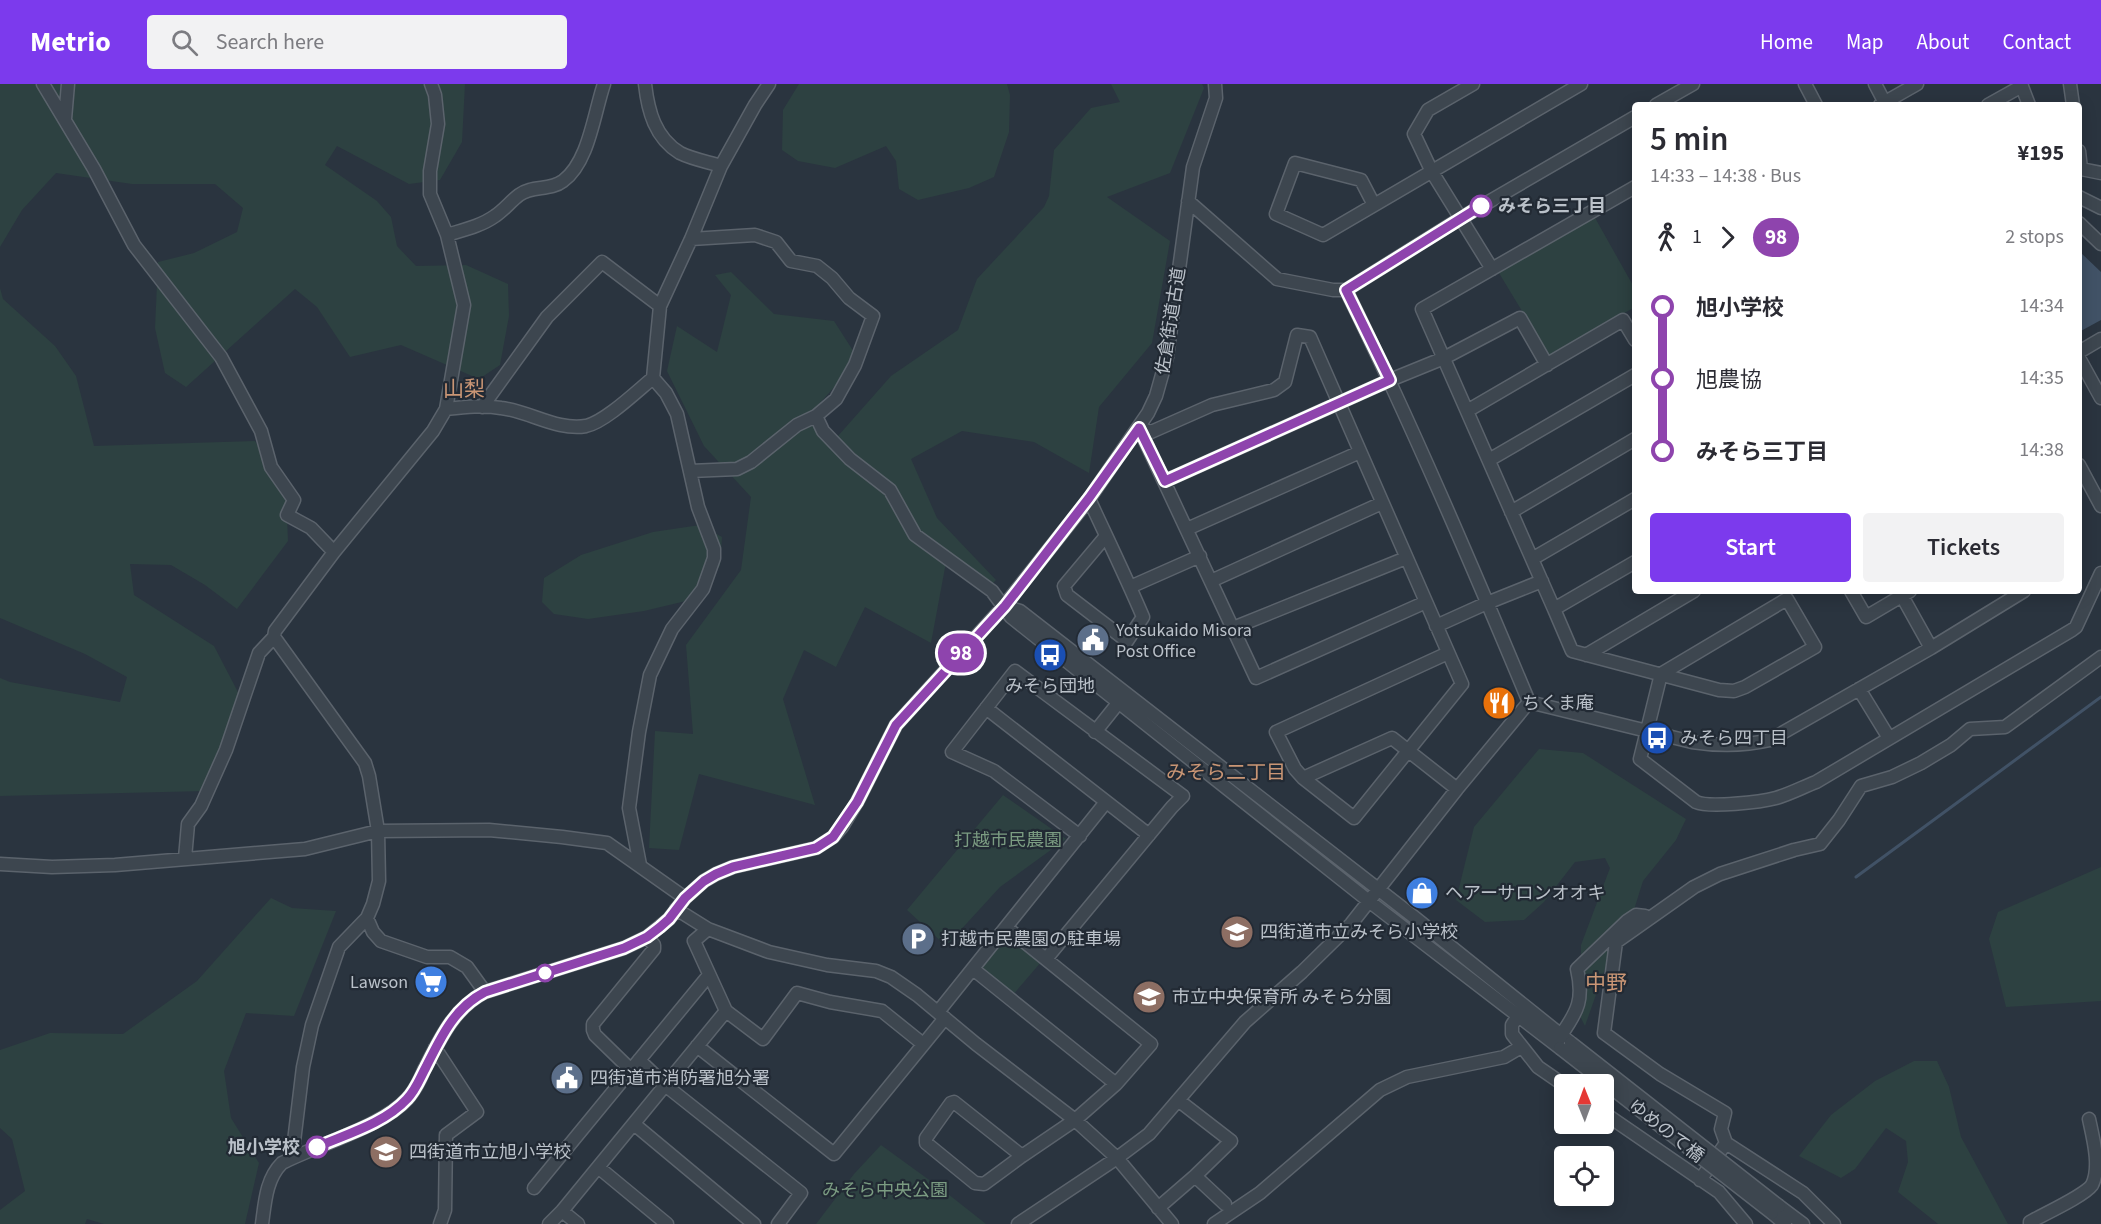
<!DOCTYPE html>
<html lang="en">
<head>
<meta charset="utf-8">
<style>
  :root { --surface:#fff; --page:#f2f2f3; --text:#2b2b33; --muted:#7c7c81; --accent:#7c3aed }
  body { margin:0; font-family:"Source Sans 3","Noto Sans JP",sans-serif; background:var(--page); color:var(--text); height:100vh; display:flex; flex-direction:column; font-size:22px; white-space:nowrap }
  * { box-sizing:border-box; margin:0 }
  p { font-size:20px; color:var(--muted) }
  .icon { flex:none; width:33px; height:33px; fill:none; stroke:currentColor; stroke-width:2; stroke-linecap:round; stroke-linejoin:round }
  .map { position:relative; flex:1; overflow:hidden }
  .panel { position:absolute; left:1632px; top:18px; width:450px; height:492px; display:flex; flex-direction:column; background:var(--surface); border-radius:6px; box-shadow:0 3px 15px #0003 }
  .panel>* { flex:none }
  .badge { padding:0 12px; border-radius:20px; font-size:21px; line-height:39px }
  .needle { width:39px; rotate:359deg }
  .buttons { position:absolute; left:1554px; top:990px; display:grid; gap:12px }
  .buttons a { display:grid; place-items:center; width:60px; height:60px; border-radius:6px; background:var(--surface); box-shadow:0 3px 15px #0003; font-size:30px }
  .map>.badge { position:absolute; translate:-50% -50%; box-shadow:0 0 0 3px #fff }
  .legs { display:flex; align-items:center; gap:9px; height:66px; padding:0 18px; font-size:20px }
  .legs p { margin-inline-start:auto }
  .overview { display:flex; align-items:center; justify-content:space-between; height:102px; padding:0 18px }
  h1 { font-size:33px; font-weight:600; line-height:45px }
  .action { display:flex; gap:12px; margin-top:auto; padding:12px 18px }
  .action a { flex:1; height:69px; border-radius:6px; background:var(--accent); color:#fff; font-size:24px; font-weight:600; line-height:69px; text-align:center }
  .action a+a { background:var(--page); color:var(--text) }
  ul { padding:0 18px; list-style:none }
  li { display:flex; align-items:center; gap:21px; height:72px; font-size:22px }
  li i { display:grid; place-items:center; width:9px; height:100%; margin:0 8px; background:currentColor }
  li i::after { content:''; width:15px; height:15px; margin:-8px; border:4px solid; border-radius:50%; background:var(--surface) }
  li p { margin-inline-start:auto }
  li:first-child i { background:linear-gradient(#0000 50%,currentColor 0) }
  li:last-child i { background:linear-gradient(currentColor 50%,#0000 0) }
  header { display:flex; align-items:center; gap:36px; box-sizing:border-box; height:84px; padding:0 30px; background:var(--accent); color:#fff }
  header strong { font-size:28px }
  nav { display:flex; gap:33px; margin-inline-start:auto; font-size:21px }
  .search { width:420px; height:54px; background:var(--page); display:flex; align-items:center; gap:15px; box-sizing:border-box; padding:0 21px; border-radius:6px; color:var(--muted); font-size:22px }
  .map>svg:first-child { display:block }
</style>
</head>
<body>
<header>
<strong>Metrio</strong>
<div class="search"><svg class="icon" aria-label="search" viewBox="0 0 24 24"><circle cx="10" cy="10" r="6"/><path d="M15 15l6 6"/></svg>Search here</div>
<nav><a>Home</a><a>Map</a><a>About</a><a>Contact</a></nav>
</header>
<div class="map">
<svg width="2101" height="1140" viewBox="0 0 2101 1140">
  <rect width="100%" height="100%" fill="#2a343f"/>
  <path fill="#2d4141" d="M0,0H465L462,58L440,96L409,100L337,62L325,81L377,117L391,133L397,162L416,182L466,181L508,200L509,232L500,281L479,295L401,261L350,273L317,223L295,205L186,303L165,289L155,244L158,178L194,169L237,148L243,124L215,100H132L56,89L22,126L0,163Z
    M799,0H1007L1010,11L1009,48L994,93L969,104L918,116L899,105L896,77L886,62L835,84L798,77L782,66L783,26Z
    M1111,0H1202L1204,4L1170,89L1107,113L1170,157L1152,259L1099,323L1089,389L1034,358L962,347L911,375L937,434L996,496L988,504L947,473L931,559L865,523L836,583L804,566L783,615L815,721L699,690L679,766L649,764L655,647L693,650L686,561L741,486L751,413L704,362L667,287L677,242L717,268L731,211L715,191L731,188L774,230L834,237L859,276L818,321L830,361L891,292L958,246L977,195L1044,123L1049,112L1054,66L1091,24L1120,18Z
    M1594,132L1635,205V223L1549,272L1499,189Z
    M0,204L3,215L55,262L76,292L94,362L255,357L286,410L288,457L237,525L205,501L171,481L130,480L134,511L214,562L240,612L205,707L0,712V594L10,598L120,618L127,593L85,570L0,534Z
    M700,441L722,453L720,482L690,516L644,527L588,535L554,530L542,518L544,494L581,471L653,448Z
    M1539,665L1583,669L1686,735L1676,756L1643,797L1633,829L1611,868L1585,942L1581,934V861L1610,784L1605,774L1575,778L1544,818L1524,836L1485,838L1456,816L1474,743Z
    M1003,711L1066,755L1000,803L946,862L907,826Z
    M2101,783V917L2006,923L1989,855L1998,828Z
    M271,814L292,824L336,827L294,932L246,929L224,987L231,1034L259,1079L245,1140H104L87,1135L85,1140H0V1126L25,1107L12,1055L0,1044V966L50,949L123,950L197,897Z
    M1007,850L1042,877L1012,912L978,884Z
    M1914,977H1937L1949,1003L1961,1053L2008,1140H1938L1898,1108L1908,1078L1906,1057L1886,1044L1855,1085L1841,1094L1799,1072L1831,1031L1875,997Z
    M881,1061L943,1106L986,1140H816L854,1090Z"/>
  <path fill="#415266" d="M2079,167L2101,188V236L2079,248Z"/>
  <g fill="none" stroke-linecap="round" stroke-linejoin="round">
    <path stroke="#415266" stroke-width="3" d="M1856,793L2101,613"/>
    <defs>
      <path id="minor" d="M43,0L94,85L134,161L221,273L261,347L271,383L294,416L287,431L311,444L334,468
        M645,0C648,27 655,54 680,69C692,75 708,78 721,82
        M1473,0L1428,26L1414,50L1432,88L1492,185
        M1805,0L1816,21
        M1875,0L1886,21
        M2021,0L2029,21
        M2070,0L2073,21
        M1656,21L1693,0
        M1880,21L1917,0
        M1988,21L2022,2
        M65,35L68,0
        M2079,67L2081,85L2101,89
        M1635,103L1422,225L1554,525L1635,478
        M2079,113L2101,124
        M1188,117L1277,195L1333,206H1346L1461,134L1635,33
        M1374,121L1361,96L1295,79L1276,130L1323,151L1581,0
        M2079,139L2101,160
        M447,151C463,146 481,142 495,132C504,126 511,117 519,111C532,101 550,107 563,97C589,78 594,29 604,0
        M1346,206C1412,341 1471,479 1529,618
        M2079,268L2101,255
        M2079,274L2101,314
        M482,323L547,233L602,178L660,222
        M446,325C465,323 483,321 501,324C529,327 557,347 586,342C605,338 637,307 653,294L660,222L691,155L721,82L755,21L769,0
        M1467,327L1623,236L1635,256
        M816,332L823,347L850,375L890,406L915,451L992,507L1011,533L1370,818L1560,964
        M1139,344L1151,348L1212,321L1274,306L1285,298L1297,251L1310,253L1462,600L1354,734L1303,694L1295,685L1276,648L1448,569
        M1139,344L1256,594L1426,518
        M1489,376L1635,291
        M2079,381L2101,422
        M690,387L737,385L751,378L797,341L816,332L836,315L855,281L873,232L849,214L832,194L817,182L791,177L776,158L755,151L691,155
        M1165,397L1390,296L1444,274L1520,234L1547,281
        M1089,415C1107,454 1126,493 1143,533L1127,557L1067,511L1064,502L1106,452
        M1511,428L1635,355
        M1187,445L1360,368
        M1532,475L1635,415
        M1211,497L1382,419
        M1130,503L1200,472
        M1851,507L1866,533L1910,507
        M1902,512L1931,564
        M1004,522L1020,527L1414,833L1571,959
        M1554,525L1572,567L1719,606L1734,607L1745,603L1815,563L1787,515L1661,590L1640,675L1696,718C1709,724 1761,718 1776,714C1790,710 1803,703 1816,698L2072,546L2076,543L2101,489
        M1436,542L1487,519L1542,497
        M1233,544L1406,474
        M274,553L365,679L369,692L378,747L379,797L373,820L367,834L339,863L312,941L303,983L292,1074
        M1586,571L1694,507
        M1859,605L1889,654
        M1529,618L1692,658C1718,662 1744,662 1770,656L1931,564L2024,507
        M986,624L1149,751
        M1095,648L1119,618
        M1303,694L1392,654L1457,705
        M185,774L188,740L201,722L226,666L259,569L274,553L275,547L334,468L433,347L446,325L464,221L447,151L430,110V87L438,40L435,11L431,0
        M0,780L52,783L115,781L305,765L378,747L489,746L562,753L607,759L685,814
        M640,781L629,724L639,648L650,591L672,545L703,505L714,474V465L698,423L677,330L666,309L653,294
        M676,825L708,845L769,868L827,881L876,887L891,893L917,911L976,960L1075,1036L1022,1072L984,1100L975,1099L926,1059V1054L951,1019L954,1018L1022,1072
        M367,834L373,848L381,857L427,873H450L467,883L485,908
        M1006,843L1151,960L1116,1000L1075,1036L1117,1074L1172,1140
        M708,845L694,857L726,927L763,955L797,909L830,918L882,927L923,960
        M1046,875L1172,723L1183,712L1015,587L952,668L994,687L1080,752
        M973,885L1116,1000
        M938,928L1106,718
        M1518,932L1512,941V950L1538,983L1564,1001
        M1561,951C1578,927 1584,915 1577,885L1627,837L1636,831L1645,832L1647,834
        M697,962L834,1070L945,934
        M435,964L477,1028L446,1051L445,1126L440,1140
        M639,976L665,1001L801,1109L778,1140
        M631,986L595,951L593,946V940L654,865V861L647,853
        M1604,1029L1719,1108L1746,1140
        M634,1040L754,1140
        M598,1083L667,1140
        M1195,1092L1225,1120
        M1700,1096L1726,1059
        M534,1104L709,891
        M1779,1122L1803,1140
        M1158,1124L1195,1092L1231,1057L1178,1016
        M562,1127L578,1140
        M1772,1129L1785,1140
        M262,1140C265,1118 266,1095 282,1079C317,1061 384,1042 408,1014C415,1006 420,996 424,986C440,955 453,925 485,908L624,864L647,853L669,835L685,814L704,797L716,790L733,783L816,764L833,753L842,743L857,718L896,641L1004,522L1089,415L1148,329L1156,312L1167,273L1193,83L1216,14L1215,0
        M549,1140L562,1127L726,927
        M1018,1140L1117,1074L1149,1050L1245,938L1302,888L1351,840L1457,705L1529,618
        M1214,1140L1260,1109L1380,1006L1407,993L1504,973L1521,963
        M1834,1140L1803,1109L1726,1059L1721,1045L1725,1029L1660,990L1604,949L1616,858L1694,803L1720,790L1794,766L1820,760L1839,736L1861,702L1892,693L1921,679L1951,661L1970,645L2005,643L2101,573
        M2030,1140V1138C2044,1130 2084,1112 2092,1101C2101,1083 2093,1054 2089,1035"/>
    </defs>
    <use href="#minor" stroke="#5b636c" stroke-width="15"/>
    <use href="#minor" stroke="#3d464f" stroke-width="12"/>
    <defs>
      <path id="minor-bridge" d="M1571,959L1779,1122
        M1560,964L1772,1129"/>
    </defs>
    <use href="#minor-bridge" stroke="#5b636c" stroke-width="15" stroke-linecap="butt"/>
    <use href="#minor-bridge" stroke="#3d464f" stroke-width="12"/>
  </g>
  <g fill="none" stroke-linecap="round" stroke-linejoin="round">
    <defs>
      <path id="line-1" d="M317,1063C347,1050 385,1039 407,1015C416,1006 420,994 426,983C441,953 454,924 485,908L624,864L647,853L660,843L669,835L685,814L704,797L716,790L733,783L816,764L833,753L857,718L896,641L1005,522L1089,414L1139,344L1165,397L1390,296L1346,206L1481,122"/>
    </defs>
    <use href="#line-1" stroke="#fff" stroke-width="14"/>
    <use href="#line-1" stroke="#8e44ad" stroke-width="9"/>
  </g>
  <defs>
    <symbol id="civic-disc" viewBox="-11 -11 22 22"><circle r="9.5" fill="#5c6f8a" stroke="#222a34"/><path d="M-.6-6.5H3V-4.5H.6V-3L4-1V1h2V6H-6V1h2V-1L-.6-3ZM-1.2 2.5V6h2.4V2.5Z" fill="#fff"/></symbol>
    <symbol id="bus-disc" viewBox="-11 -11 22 22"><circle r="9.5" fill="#1a4fb4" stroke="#222a34"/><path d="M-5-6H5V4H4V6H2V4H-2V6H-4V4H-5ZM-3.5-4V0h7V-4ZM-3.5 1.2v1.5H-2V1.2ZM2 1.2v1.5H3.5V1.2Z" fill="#fff"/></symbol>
    <symbol id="restaurant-disc" viewBox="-11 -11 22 22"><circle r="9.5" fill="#e8710a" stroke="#222a34"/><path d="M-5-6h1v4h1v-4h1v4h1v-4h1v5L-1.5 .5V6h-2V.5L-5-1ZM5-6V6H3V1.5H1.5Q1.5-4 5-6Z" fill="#fff"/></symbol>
    <symbol id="shop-disc" viewBox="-11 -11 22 22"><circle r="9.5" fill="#3f7fe0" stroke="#222a34"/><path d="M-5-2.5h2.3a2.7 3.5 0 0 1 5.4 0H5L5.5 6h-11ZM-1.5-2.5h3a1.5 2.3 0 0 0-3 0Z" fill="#fff"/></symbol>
    <symbol id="school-disc" viewBox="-11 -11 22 22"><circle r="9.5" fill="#8d6e63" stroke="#222a34"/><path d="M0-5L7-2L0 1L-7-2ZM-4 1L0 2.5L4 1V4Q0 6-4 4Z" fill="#fff"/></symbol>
    <symbol id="parking-disc" viewBox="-11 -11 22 22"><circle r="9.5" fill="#5c6f8a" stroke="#222a34"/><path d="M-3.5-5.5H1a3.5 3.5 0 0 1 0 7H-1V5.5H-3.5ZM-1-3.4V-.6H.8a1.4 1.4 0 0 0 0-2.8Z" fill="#fff"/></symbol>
    <symbol id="supermarket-disc" viewBox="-11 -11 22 22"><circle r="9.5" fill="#3f7fe0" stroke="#222a34"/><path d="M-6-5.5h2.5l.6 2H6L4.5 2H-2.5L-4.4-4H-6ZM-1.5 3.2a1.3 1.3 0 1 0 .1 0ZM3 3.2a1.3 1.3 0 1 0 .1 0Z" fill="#fff"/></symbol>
  </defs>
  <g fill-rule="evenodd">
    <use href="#civic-disc" x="1074" y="537" width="38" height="38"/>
    <use href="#bus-disc" x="1031" y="552" width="38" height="38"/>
    <use href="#restaurant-disc" x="1480" y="600" width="38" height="38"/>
    <use href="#bus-disc" x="1638" y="635" width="38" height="38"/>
    <use href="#shop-disc" x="1403" y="790" width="38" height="38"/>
    <use href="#school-disc" x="1218" y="829" width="38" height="38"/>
    <use href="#parking-disc" x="899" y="836" width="38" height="38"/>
    <use href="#supermarket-disc" x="412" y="879" width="38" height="38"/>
    <use href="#school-disc" x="1130" y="894" width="38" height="38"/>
    <use href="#civic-disc" x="548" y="975" width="38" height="38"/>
    <use href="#school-disc" x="367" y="1049" width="38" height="38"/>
  </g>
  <g fill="#fff" stroke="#8e44ad" stroke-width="3">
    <circle cx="1481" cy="122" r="10"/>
    <circle cx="545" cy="889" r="8"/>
    <circle cx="317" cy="1063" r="10"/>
  </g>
  <g text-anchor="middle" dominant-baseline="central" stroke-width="4.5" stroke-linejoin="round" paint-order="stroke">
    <g font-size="18" font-weight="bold" fill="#bac1c9" stroke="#222a34" text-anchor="start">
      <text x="1498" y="122">みそら三丁目</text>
      <text x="300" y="1063" text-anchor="end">旭小学校</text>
    </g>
    <g font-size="18" fill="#bac1c9" stroke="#222a34">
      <text transform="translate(1171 237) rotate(-81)">佐倉街道古道</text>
      <text transform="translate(1666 1047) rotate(38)">ゆめのて橋</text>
    </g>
    <g font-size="18" fill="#bac1c9" stroke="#222a34" text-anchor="start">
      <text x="1116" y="546">Yotsukaido Misora<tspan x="1116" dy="21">Post Office</tspan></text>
      <text x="1050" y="602" text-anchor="middle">みそら団地</text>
      <text x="1522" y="619">ちくま庵</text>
      <text x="1680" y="654">みそら四丁目</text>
      <text x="1445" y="809">ヘアーサロンオオキ</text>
      <text x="1260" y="848">四街道市立みそら小学校</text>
      <text x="941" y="855">打越市民農園の駐車場</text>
      <text x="408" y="898" text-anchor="end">Lawson</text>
      <text x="1172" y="913">市立中央保育所 みそら分園</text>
      <text x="590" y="994">四街道市消防署旭分署</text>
      <text x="409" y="1068">四街道市立旭小学校</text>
    </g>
    <g font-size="18" fill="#7b9c82" stroke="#222a34">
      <text x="1008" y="756">打越市民農園</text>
      <text x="885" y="1106">みそら中央公園</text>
    </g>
    <g font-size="20" fill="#ca9675" stroke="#222a34">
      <text x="1226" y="689">みそら二丁目</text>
    </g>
    <g font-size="21" fill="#ca9675" stroke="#222a34">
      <text x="464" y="305">山梨</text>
      <text x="1606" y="899">中野</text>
    </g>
  </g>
</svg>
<div class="buttons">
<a><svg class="needle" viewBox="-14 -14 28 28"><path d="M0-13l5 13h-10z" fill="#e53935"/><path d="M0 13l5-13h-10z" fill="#7c7c81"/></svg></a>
<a><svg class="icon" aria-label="locate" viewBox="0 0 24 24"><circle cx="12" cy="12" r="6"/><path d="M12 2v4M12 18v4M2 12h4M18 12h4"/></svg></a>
</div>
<b class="badge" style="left:961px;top:569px;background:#8e44ad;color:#fff">98</b>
<section class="panel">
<div class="overview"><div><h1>5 min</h1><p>14:33 – 14:38 · Bus</p></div><b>¥195</b></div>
<div class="legs"><svg class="icon" aria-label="walk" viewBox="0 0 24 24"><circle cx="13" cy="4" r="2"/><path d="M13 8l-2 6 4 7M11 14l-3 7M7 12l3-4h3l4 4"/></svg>1<svg class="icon" aria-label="forward" viewBox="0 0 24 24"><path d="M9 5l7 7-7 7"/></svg><b class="badge" style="background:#8e44ad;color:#fff">98</b><p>2 stops</p></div>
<ul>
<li><i style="color:#8e44ad"></i><b>旭小学校</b><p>14:34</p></li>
<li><i style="color:#8e44ad"></i><span>旭農協</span><p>14:35</p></li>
<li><i style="color:#8e44ad"></i><b>みそら三丁目</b><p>14:38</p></li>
</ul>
<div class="action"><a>Start</a><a>Tickets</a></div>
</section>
</div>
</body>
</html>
